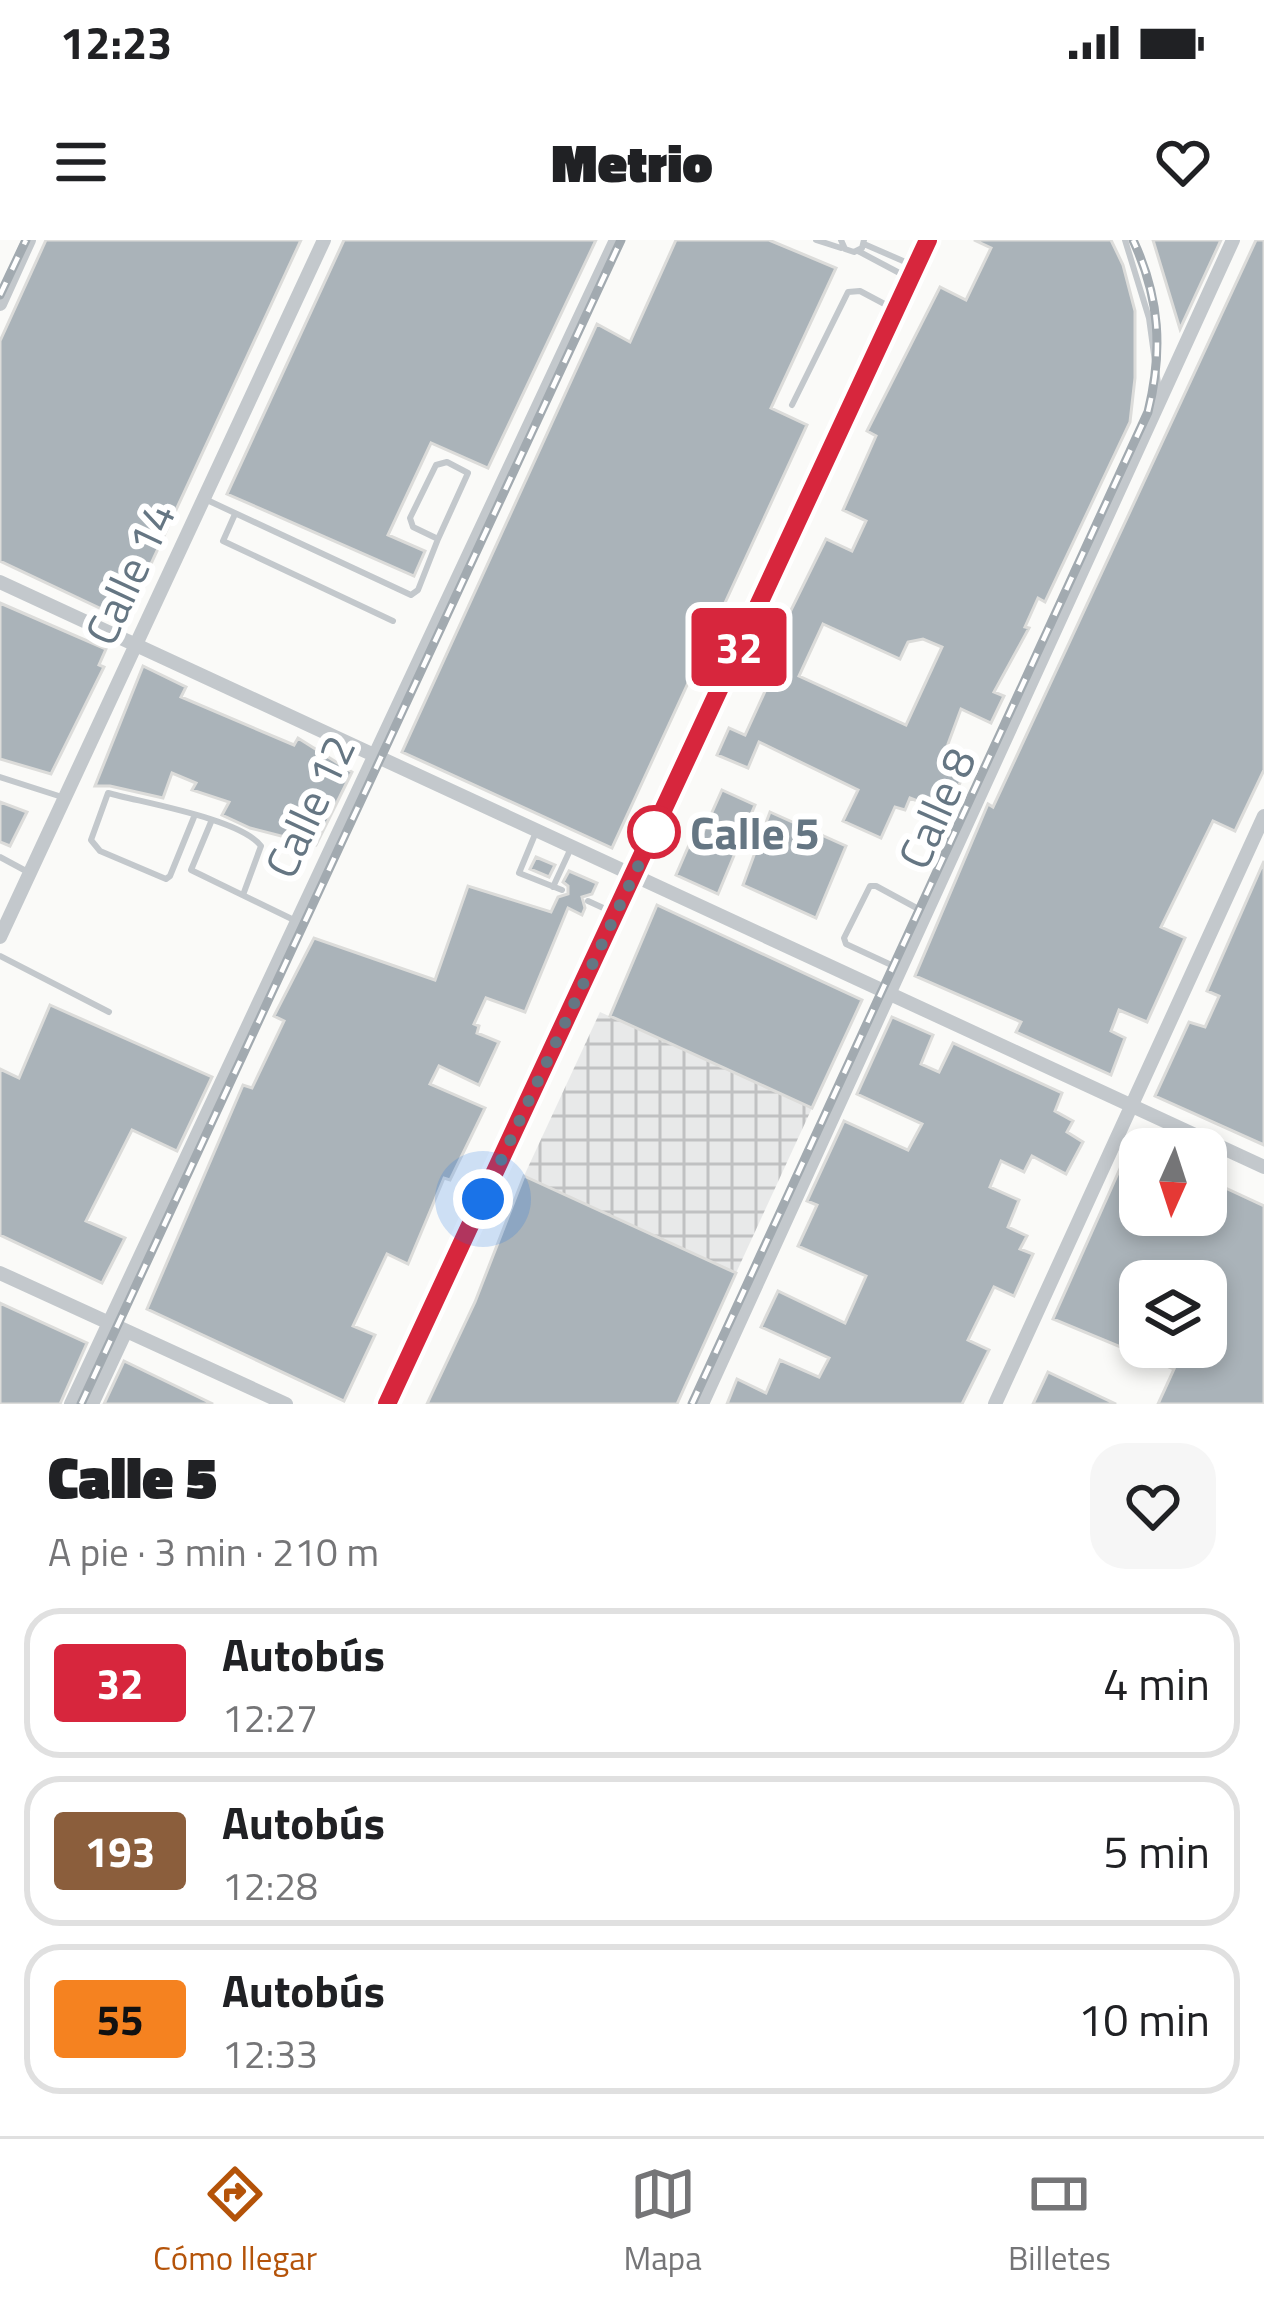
<!DOCTYPE html>
<html lang="es">
<head>
<meta charset="utf-8">
<style>
  :root { --surface:#fff; --page:#f6f6f6; --text:#202124; --muted:#757577; --line:#e0e0e0; --accent:#b45309 }
  body { margin:0; font-family:"Titillium Web",sans-serif; background:var(--page); color:var(--text); height:100vh; display:flex; flex-direction:column; font-size:45px; white-space:nowrap }
  * { box-sizing:border-box; margin:0 }
  p { font-size:39px; color:var(--muted) }
  .icon { flex:none; width:66px; height:66px; fill:none; stroke:currentColor; stroke-width:2; stroke-linecap:round; stroke-linejoin:round }
  .map { position:relative; height:1164px; overflow:hidden }
  .drawer { display:flex; flex-direction:column; background:var(--surface); flex:1 }
  .drawer>* { flex:none }
  .badge { padding:0 24px; border-radius:9px; font-size:42px; line-height:78px }
  .needle { width:78px; rotate:183deg }
  .tools { position:absolute; left:1119px; top:888px; display:grid; gap:24px }
  .tools a { display:grid; place-items:center; width:108px; height:108px; border-radius:24px; background:var(--surface); box-shadow:0 6px 18px #0003; font-size:60px }
  .you { position:absolute; width:60px; height:60px; margin:-30px; border:9px solid #fff; border-radius:50%; background:#1a73e8; box-shadow:0 0 0 18px #1a73e833 }
  .map>.badge { position:absolute; translate:-50% -50%; box-shadow:0 0 0 6px #fff }
  .round { display:grid; place-items:center; flex:none; width:126px; height:126px; border-radius:36px; background:var(--page) }
  .headline { display:flex; align-items:center; justify-content:space-between; height:204px; padding:0 48px }
  h1 { font-size:57px; font-weight:800; line-height:90px }
  ul { padding:0; list-style:none }
  li { display:flex; align-items:center; gap:36px; height:150px; margin:0 24px 18px; padding:0 24px; border:6px solid var(--line); border-radius:36px }
  li div { flex:1 }
  li b { display:block; font-size:45px }
  li em { font-style:normal }
  li .badge { min-width:132px; font-weight:700; text-align:center }
  .status { display:flex; justify-content:space-between; align-items:center; height:84px; padding:0 60px; background:var(--surface); direction:ltr }
  .status svg { height:33px; fill:currentColor }
  header { display:flex; justify-content:space-between; align-items:center; height:156px; padding:0 48px; background:var(--surface); font-size:54px; font-weight:800 }
  .tabs { display:flex; justify-content:space-around; align-items:center; height:168px; border-top:3px solid var(--line); background:var(--surface); font-size:33px; color:var(--muted) }
  .tabs a { display:grid; justify-items:center; gap:6px }
  .tabs .selected { color:var(--accent) }
  .map>svg:first-child { display:block }
</style>
</head>
<body>
<div class="status"><b>12:23</b><svg viewBox="0 0 49 12"><path d="M0 12V9h3v3zM5 12V6h3v6zM10 12V3h3v9zM15 12V0h3v12zM26 1h20v11H26zM47 4h2v5h-2z"/></svg></div>
<header><svg class="icon" aria-label="menu" viewBox="0 0 24 24"><path d="M4 6h16M4 12h16M4 18h16"/></svg>Metrio<svg class="icon" aria-label="heart" viewBox="0 0 24 24"><path d="M12 20l-8-8c-3-5 5-10 8-4 3-6 11-1 8 4z"/></svg></header>
<div class="map">
<svg width="1264" height="1164" viewBox="0 0 1264 1164">
  <defs>
    <pattern id="industrial-grid" width="8" height="8" patternUnits="userSpaceOnUse" patternTransform="scale(3)"><rect width="8" height="8" fill="#e8e9e9"/><path d="M0 4h8M4 0v8" fill="none" stroke="#c0c1c2"/></pattern>
  </defs>
  <rect width="100%" height="100%" fill="#fafaf8"/>
  <path fill="url(#industrial-grid)" d="M600,772L812,868L736,1033L524,936Z"/>
  <path fill="#aab3b9" stroke="#dcdcda" stroke-width="3" fill-rule="evenodd" d="M46,0H301L125,380L0,321V101Z
    M344,0H596L488,228L431,203L388,295L425,311L414,336L227,254Z
    M676,0H769L836,28L771,168L807,185L612,608L402,512L597,84L630,102Z
    M974,0H1111L1123,25L1135,71V138L1130,182L1045,362L1038,358L1025,387L1029,388L994,452L1004,456L991,483L961,469L948,504L971,515L948,573L910,558L905,570L895,567L881,598L843,581L858,550L759,502L748,528L717,515L729,488L745,495L777,425L770,422L791,370L826,299L852,311L866,281L843,270L876,196L867,191L940,47L966,60L991,8ZM823,384L900,419L908,402L923,399L942,407L906,485L799,436Z
    M1153,0H1221L1180,89Z
    M1256,0H1264V530L1235,591L1213,581L1161,687L1185,698L1147,782L1119,770L1111,791L1125,798L1111,835L1016,792L1021,782L915,736L988,564L993,567Z
    M0,363L106,409L99,425L104,427L51,534L0,519Z
    M143,426L186,447L181,457L294,505L298,498L352,532L316,605L250,588L222,575L229,562L192,550L196,543L172,533L163,558L110,546H95Z
    M722,550L755,565L718,654L676,635L689,605L696,608Z
    M0,562L27,572L10,606L0,602Z
    M770,572L846,606L816,678L743,645Z
    M536,617L555,625L549,637L530,629Z
    M1264,621V905L1155,856L1189,782L1205,787L1219,756L1207,751Z
    M569,631L597,643L592,654L582,657L585,668L582,675L568,668L525,772L486,758L474,784L479,786L477,793L499,802L479,845L439,826L430,844L485,868L450,940L444,938L408,1024L387,1014L353,1086L375,1095L344,1161L147,1069L243,845L252,848L284,781L274,776L314,698L435,740L468,646L551,672L558,657L568,654V646L563,642Z
    M657,665L862,760L812,868L610,776Z
    M50,765L212,837L177,911L132,890L86,981L125,998L102,1043L0,995V829L19,838Z
    M892,777L933,795L921,824L939,832L953,803L1062,853L1055,871L1073,881L1067,892L1083,902L1066,934L1032,916L1024,932L1001,921L990,947L1019,960L1008,987L1027,996L1020,1009L1033,1014L1014,1056L994,1047L968,1100L989,1110L962,1164H727L737,1139L766,1153L780,1120L819,1137L829,1118L761,1087L778,1051L845,1083L866,1036L798,1006L817,965L807,961L844,881L908,910L922,884L857,854Z
    M1131,904L1140,908V975H1206V939L1264,966V1164H1158L1174,1129L1053,1079ZM1140,1041H1206V1107H1140Z
    M524,936L736,1033L677,1164H427L475,1062Z
    M0,1063L87,1103L60,1164H0Z
    M124,1121L213,1164H104Z
    M1048,1132L1116,1164H1033Z"/>
  <g fill="none" stroke-linecap="round" stroke-linejoin="round">
    <defs>
      <path id="primary" d="M387,1164L928,0"/>
    </defs>
    <use href="#primary" stroke="#b5babe" stroke-width="24"/>
    <path stroke="#c3c8cc" stroke-width="6" d="M816,0L841,8
      M841,0L845,9L854,12L862,8L864,0
      M1125,0L1149,78L1159,151
      M864,4L910,24
      M858,11L907,37
      M792,165L848,52L860,51L892,68
      M207,260L411,355L418,350L438,299L413,287L410,278L436,225L447,222L468,233L438,299
      M235,274L223,301L393,381
      M0,537L62,557
      M194,577L170,636L166,639L100,611L91,600L108,553C144,563 241,579 261,606L243,655
      M211,582L191,630L296,681
      M536,592L519,633L562,650
      M0,617L26,631
      M553,647L571,608
      M588,661L612,672
      M0,716L109,772
      M900,729L846,704L844,698L870,646H876L924,672"/>
    <path stroke="#c3c8cc" stroke-width="14" d="M0,64L29,0
      M0,342L1264,927
      M0,697L324,0
      M0,1033L286,1164
      M71,1164L616,0
      M92,1164L126,1091
      M702,1164L1233,0
      M995,1164L1264,576"/>
    <use href="#primary" stroke="#fff" stroke-width="21"/>
    <defs>
      <path id="rail" d="M0,55L26,0
        M81,1164L621,0
        M692,1164L1148,172C1163,111 1160,58 1133,0"/>
    </defs>
    <use href="#rail" stroke="#a2aab0" stroke-width="9"/>
    <use href="#rail" stroke="#fff" stroke-width="4.5" stroke-dasharray="14" stroke-linecap="butt"/>
  </g>
  <g fill="none" stroke-linecap="round" stroke-linejoin="round">
    <defs>
      <path id="line" d="M387,1164L928,0"/>
    </defs>
    <use href="#line" stroke="#fff" stroke-width="27"/>
    <use href="#line" stroke="#d7263d" stroke-width="18"/>
    <path stroke="#657683" stroke-width="12" stroke-dasharray="0 21.6" d="M483,959L654,592"/>
  </g>
  <circle fill="#fff" stroke="#d7263d" stroke-width="6" cx="654" cy="592" r="24"/>
  <g text-anchor="middle" dominant-baseline="central" stroke-width="12" stroke-linejoin="round" paint-order="stroke">
    <g font-size="45" fill="#657683" stroke="#fff">
      <text transform="translate(129 333) rotate(-65)">Calle 14</text>
      <text transform="translate(309 566) rotate(-65)">Calle 12</text>
      <text transform="translate(936 568) rotate(-66)">Calle 8</text>
    </g>
    <g font-size="45" font-weight="bold" fill="#657683" stroke="#fff" text-anchor="start">
      <text x="690" y="592">Calle 5</text>
    </g>
  </g>
</svg>
<div class="tools">
<a><svg class="needle" viewBox="-14 -14 28 28"><path d="M0-13l5 13h-10z" fill="#e53935"/><path d="M0 13l5-13h-10z" fill="#757577"/></svg></a>
<a><svg class="icon" aria-label="layers" viewBox="0 0 24 24"><path d="M12 4l9 5-9 5-9-5zM3 14l9 5 9-5"/></svg></a>
</div>
<div class="you" style="left:483px;top:959px"></div>
<b class="badge" style="left:739px;top:407px;background:#d7263d;color:#fff">32</b>
</div>
<section class="drawer">
<div class="headline"><div><h1>Calle 5</h1><p>A pie · 3 min · 210 m</p></div><a class="round"><svg class="icon" aria-label="heart" viewBox="0 0 24 24"><path d="M12 20l-8-8c-3-5 5-10 8-4 3-6 11-1 8 4z"/></svg></a></div>
<ul>
<li><span class="badge" style="background:#d7263d;color:#fff">32</span><div><b>Autobús</b><p>12:27</p></div><em>4 min</em></li>
<li><span class="badge" style="background:#8b5e3c;color:#fff">193</span><div><b>Autobús</b><p>12:28</p></div><em>5 min</em></li>
<li><span class="badge" style="background:#f58220;color:#111">55</span><div><b>Autobús</b><p>12:33</p></div><em>10 min</em></li>
</ul>
</section>
<nav class="tabs">
<a class="selected"><svg class="icon" aria-label="directions" viewBox="0 0 24 24"><path d="M12 3l9 9-9 9-9-9zM9 14v-3h6M13 9l2 2-2 2"/></svg>Cómo llegar</a>
<a><svg class="icon" aria-label="map" viewBox="0 0 24 24"><path d="M3 6l6-2 6 2 6-2v14l-6 2-6-2-6 2zM9 4v14M15 6v14"/></svg>Mapa</a>
<a><svg class="icon" aria-label="tickets" viewBox="0 0 24 24"><path d="M3 7h18v10H3zM15 7v10"/></svg>Billetes</a>
</nav>
</body>
</html>
